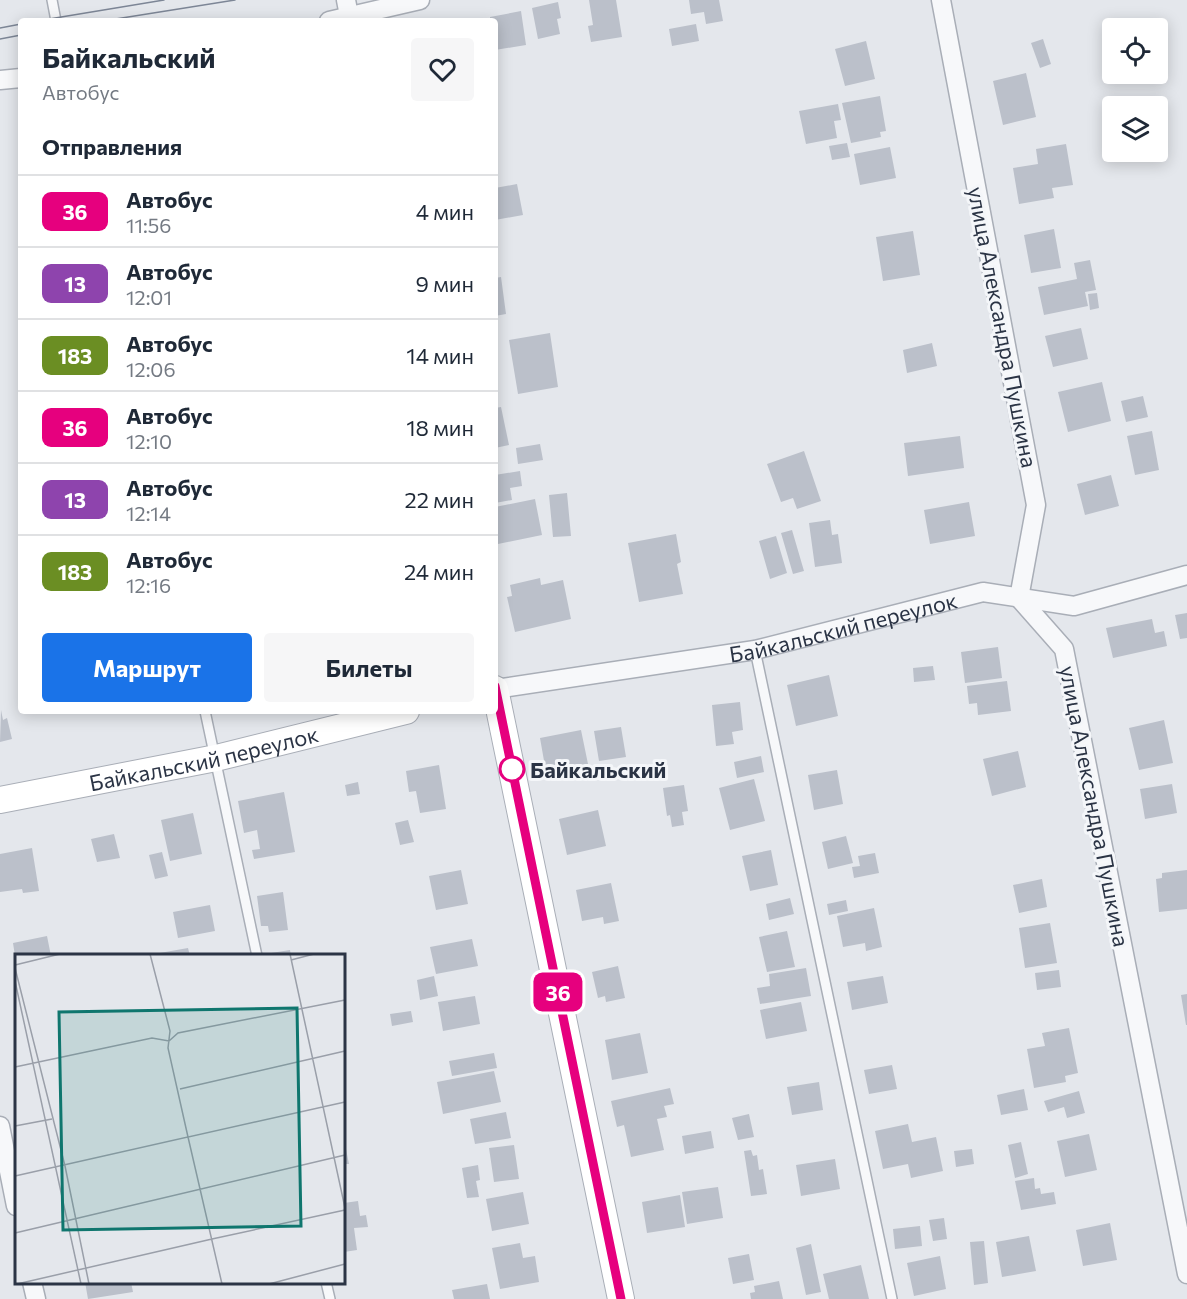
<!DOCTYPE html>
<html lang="ru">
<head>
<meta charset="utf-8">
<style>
  :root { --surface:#fff; --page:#f6f6f7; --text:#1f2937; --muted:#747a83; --line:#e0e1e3; --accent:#1a73e8 }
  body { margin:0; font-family:Commissioner,sans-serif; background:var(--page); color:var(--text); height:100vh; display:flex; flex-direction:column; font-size:22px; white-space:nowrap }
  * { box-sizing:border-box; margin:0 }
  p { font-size:20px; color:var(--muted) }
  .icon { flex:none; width:33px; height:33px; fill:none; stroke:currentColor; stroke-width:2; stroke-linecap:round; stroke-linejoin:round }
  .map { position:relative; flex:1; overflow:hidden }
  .sheet { position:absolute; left:18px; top:18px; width:480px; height:696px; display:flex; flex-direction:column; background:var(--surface); border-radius:6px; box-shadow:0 3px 15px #0003 }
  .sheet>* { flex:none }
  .badge { padding:0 12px; border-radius:9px; font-size:21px; line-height:39px }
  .buttons { position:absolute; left:1102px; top:18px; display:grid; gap:12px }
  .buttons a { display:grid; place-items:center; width:66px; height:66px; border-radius:6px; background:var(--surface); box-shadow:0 3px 15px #0003; font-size:30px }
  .map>.badge { position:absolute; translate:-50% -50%; box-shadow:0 0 0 3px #fff }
  h2 { padding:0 24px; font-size:22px; line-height:54px }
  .round { display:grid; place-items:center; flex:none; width:63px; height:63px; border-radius:6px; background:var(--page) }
  .summary { display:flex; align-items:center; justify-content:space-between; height:102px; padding:0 24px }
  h1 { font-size:28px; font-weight:700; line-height:45px }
  .button { display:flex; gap:12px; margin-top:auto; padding:12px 24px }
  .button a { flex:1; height:69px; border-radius:6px; background:var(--accent); color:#fff; font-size:24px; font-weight:700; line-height:69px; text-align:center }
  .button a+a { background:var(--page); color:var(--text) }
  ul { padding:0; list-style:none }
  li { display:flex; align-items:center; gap:18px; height:72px; padding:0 24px; border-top:2px solid var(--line) }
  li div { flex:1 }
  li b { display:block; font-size:22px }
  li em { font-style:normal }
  li .badge { min-width:66px; font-weight:700; text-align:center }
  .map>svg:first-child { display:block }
</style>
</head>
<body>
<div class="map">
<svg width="1187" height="1299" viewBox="0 0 1187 1299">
  <rect width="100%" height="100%" fill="#e4e7ec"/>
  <path fill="#bbc0ca" d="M589,0H616L622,37L591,42L588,26L593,25Z
    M689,0H719L723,21L706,24L704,12L691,14Z
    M558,2L561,18L557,19L560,34L538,39L532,8Z
    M521,11L526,45L495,50V21H490V17Z
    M696,24L699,41L672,46L669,29Z
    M1043,39L1051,64L1040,68L1031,43Z
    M866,41L875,79L845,86L835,49Z
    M1026,73L1036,117L1003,125L993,81Z
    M880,96L886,131L880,132L881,137L851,143L842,103Z
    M838,104L841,120L834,121L837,138L806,144L799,111Z
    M847,143L850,157L832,160L829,146Z
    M1066,144L1073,185L1052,188L1054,198L1019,204L1013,168L1038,164L1036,149Z
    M890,147L896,178L860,185L854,154Z
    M517,184L523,215L495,220V188Z
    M1054,229L1061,268L1031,273L1024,235Z
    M913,231L920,275L883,281L876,237Z
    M1090,260L1096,290L1085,292L1088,306L1044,315L1038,287L1077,279L1074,263Z
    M501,277L506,314L495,316V278Z
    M1097,293L1099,308L1090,310L1088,294Z
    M1081,328L1088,359L1053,367L1045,336Z
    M550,333L558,387L518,394L509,340Z
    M932,343L937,366L907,373L903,350Z
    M1102,382L1111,421L1068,432L1058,392Z
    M1143,396L1148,417L1126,422L1121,401Z
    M501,407L509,445L495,448V408Z
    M1152,431L1159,470L1135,475L1127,436Z
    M960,436L964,468L908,476L904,443Z
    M540,444L543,460L518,464L516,448Z
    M804,451L821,501L797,509L793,498L781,502L767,464Z
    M520,471L522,486L510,488L512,500L495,503V475Z
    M1111,475L1119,506L1085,515L1077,484Z
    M567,493L571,536L553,537L549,495Z
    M535,499L542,535L498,544L495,527V507Z
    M969,502L975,536L930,544L924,510Z
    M830,520L832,535L838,534L842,563L815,567L809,523Z
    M792,530L804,571L793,574L781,533Z
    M676,534L681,562L677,564L683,594L639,602L628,543Z
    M776,536L787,573L770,579L759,541Z
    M540,578L541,585L563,580L571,619L515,632L507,597L512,596L510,585Z
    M1187,613V638L1180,639L1175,615Z
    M1152,619L1155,633L1164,631L1167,646L1113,658L1106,628Z
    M998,647L1002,678L965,683L961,652Z
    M933,666L935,680L914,682L913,668Z
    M829,675L838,716L796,726L787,685Z
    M1007,681L1011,711L978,715L977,703L969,704L967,686Z
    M740,702L743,730L732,732L734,744L716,746L712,705Z
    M1,710L3,720L7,718L12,739L0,742Z
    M1164,720L1173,763L1139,770L1129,728Z
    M621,727L626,757L599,761L594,731Z
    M581,730L588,764L546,772L540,738Z
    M1018,751L1026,787L992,796L983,759Z
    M761,756L764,772L737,778L734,762Z
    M439,765L446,809L420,813L416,791L409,792L406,771Z
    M837,770L843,804L814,810L808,775Z
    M754,779L765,821L730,830L719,788Z
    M358,782L360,794L347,796L345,785Z
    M1172,784L1177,813L1145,819L1140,789Z
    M684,785L688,811L682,812L684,825L672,827L670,815L667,816L663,788Z
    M284,792L295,852L254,859L252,850L260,849L257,830L244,833L238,801Z
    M598,810L606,846L567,855L559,819Z
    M193,813L202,854L170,861L161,820Z
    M408,820L414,842L400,845L395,823Z
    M114,834L120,858L97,862L91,839Z
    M846,836L853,863L828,869L822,842Z
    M32,848L39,891L23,893L22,889L0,892V854Z
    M771,850L778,885L750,891L742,856Z
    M162,852L168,876L155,879L149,855Z
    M875,853L879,873L854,878L852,867L860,866L858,856Z
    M461,870L468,904L436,910L429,876Z
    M1187,870V909L1159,912L1156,879L1162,878V873Z
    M1042,879L1047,907L1019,913L1013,885Z
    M611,883L619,921L604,924L603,917L582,921L576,890Z
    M283,892L288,930L269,932L268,926H261L257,896Z
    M790,898L794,914L769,920L766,904Z
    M846,900L848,911L829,915L827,904Z
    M210,905L215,931L178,938L173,912Z
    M874,908L882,947L866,951L865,943L843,947L837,916Z
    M1050,923L1057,963L1025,968L1019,928Z
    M787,931L795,967L767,972L759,937Z
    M47,936L51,956H15L13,943Z
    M472,939L478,966L436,974L430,947Z
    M188,948L190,956H154V954Z
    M290,950L291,956H265V954Z
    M618,966L625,998L606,1002L605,996L598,998L592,972Z
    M806,968L811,996L760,1004L757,988L770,986L769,974Z
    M1059,970L1061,987L1037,990L1035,973Z
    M434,976L438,996L420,1000L417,980Z
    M883,976L888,1003L852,1010L847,982Z
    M1187,994V1025H1186L1181,995Z
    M475,996L480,1024L443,1031L438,1002Z
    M801,1002L807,1031L766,1039L760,1010Z
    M411,1011L413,1022L392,1026L390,1014Z
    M1069,1028L1078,1073L1065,1076L1066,1082L1034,1088L1027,1049L1045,1046L1042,1033Z
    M640,1033L648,1073L612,1080L605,1040Z
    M494,1053L497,1068L452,1076L449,1061Z
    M892,1065L897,1089L869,1094L864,1070Z
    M494,1071L501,1102L443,1114L437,1082Z
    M819,1082L823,1110L792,1115L787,1087Z
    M670,1088L674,1104L664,1106L667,1117L657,1119L664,1150L631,1157L624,1125L617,1127L611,1101Z
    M1024,1089L1028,1110L1001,1115L997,1095Z
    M1079,1091L1085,1113L1067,1118L1064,1107L1048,1112L1044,1101Z
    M506,1112L511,1138L475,1144L470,1119Z
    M749,1114L754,1137L738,1140L732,1118Z
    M908,1124L912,1142L936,1137L943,1171L911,1178L908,1164L883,1169L875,1131Z
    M711,1131L714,1148L685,1154L682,1136Z
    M1089,1134L1097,1170L1065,1177L1057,1141Z
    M344,1139L349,1164H344Z
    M1021,1142L1028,1174L1015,1178L1008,1145Z
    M514,1145L519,1179L494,1182L489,1148Z
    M972,1149L974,1164L956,1167L954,1151Z
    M751,1150L753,1156L757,1155L759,1170L763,1169L767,1194L751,1196L744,1151Z
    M835,1159L840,1189L801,1196L796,1165Z
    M478,1165L480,1180L476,1181L479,1197L467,1198L462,1168Z
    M1034,1178L1035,1189L1040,1188L1041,1194L1054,1192L1056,1204L1021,1210L1015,1181Z
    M718,1187L723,1218L687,1224L682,1192Z
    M523,1192L529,1224L492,1231L486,1199Z
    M680,1195L685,1227L647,1233L642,1202Z
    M358,1201L360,1216L366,1215L368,1227L354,1228L357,1250L344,1252V1203Z
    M944,1218L947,1239L933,1241L929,1220Z
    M1110,1223L1117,1260L1083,1266L1076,1230Z
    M920,1226L922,1246L895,1249L893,1229Z
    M1029,1236L1036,1271L1002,1277L996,1242Z
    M984,1241L988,1283L974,1285L970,1242Z
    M520,1243L523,1258L535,1256L539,1282L500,1289L492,1248Z
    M811,1244L821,1292L806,1295L796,1248Z
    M749,1254L754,1280L733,1284L728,1258Z
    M940,1256L946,1289L914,1296L907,1263Z
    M861,1265L869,1299H829L823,1274Z
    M779,1281L783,1299H751L750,1293L755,1292L754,1286Z
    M85,1282H131L133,1292L88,1299Z
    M487,1284L490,1299H454L452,1290Z"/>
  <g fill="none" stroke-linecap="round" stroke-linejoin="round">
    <defs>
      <path id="lane" d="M52,0L56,21
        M755,650L892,1299
        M205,711L257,956
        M326,1282L330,1299"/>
      <g id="street">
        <path d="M346,0L350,21"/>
        <path d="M941,0L1036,505L1019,598L1064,649L1187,1274"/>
        <path d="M329,21L420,0"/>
        <path d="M0,80L21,78"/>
        <path id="s1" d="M495,686L496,689L755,650L983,592L1074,606L1187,575"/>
        <path d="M0,1126L16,1206"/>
        <path d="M32,1282L36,1299"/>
      </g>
      <g id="secondary">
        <path d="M495,689L621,1299"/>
        <path id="s2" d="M0,800L216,758L406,711"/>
      </g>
    </defs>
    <use href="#lane" stroke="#a9aeb7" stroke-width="12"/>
    <use href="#street" stroke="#a9aeb7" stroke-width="21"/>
    <use href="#secondary" stroke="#a9aeb7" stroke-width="28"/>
    <use href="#lane" stroke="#f7f8fa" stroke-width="9"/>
    <use href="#street" stroke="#f7f8fa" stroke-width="18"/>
    <use href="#secondary" stroke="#fff" stroke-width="26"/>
    <path stroke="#7d8696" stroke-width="1.5" d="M37,21L164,0
      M103,21L235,0
      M0,28L21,24
      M0,39L21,35"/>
  </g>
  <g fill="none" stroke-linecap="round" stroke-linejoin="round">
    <defs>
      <path id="line" d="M495,686L621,1299"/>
    </defs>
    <use href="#line" stroke="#fff" stroke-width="14"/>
    <use href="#line" stroke="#e6007e" stroke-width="9"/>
  </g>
  <circle fill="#fff" stroke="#e6007e" stroke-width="3" cx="512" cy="769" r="12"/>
  <g text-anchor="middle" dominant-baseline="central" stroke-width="6" stroke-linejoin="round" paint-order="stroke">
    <g font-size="22" fill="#2b3445" stroke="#f4f6f9">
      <text transform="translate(1003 327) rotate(79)">улица Александра Пушкина</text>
      <text stroke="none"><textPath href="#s1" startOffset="356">Байкальский переулок</textPath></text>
      <text stroke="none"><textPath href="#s2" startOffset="208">Байкальский переулок</textPath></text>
      <text transform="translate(1095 806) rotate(79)">улица Александра Пушкина</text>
    </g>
    <g font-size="22" font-weight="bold" fill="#2b3445" stroke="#f4f6f9" text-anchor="start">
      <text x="530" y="769">Байкальский</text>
    </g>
  </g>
  <g transform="translate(15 954)">
    <rect width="330" height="330" fill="#e4e7ec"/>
    <path fill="none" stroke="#9a9fa9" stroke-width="1.5" d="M275,0L330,254M276,6L299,0M0,11L45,0M0,14L50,212L74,330M0,27L66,330M0,113L137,84L154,87L163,79L330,46M165,135L330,97M0,172L37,165M0,222L173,183L153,94L155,77L135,0M0,279L330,201M197,285L330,256M2,330L197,285M207,330L173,183L330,148M254,330L330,310"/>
    <path fill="#0f766e" fill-opacity="0.15" stroke="#0f766e" stroke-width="3" d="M282,54L286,272L48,276L44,58Z"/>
    <rect width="330" height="330" fill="none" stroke="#2b3445" stroke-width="3"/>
  </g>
</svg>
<div class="buttons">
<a><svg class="icon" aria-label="locate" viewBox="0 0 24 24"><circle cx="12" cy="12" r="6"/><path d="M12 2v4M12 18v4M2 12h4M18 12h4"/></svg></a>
<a><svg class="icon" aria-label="layers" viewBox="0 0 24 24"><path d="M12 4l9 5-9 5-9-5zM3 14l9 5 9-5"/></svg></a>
</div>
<b class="badge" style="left:558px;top:992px;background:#e6007e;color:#fff">36</b>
<section class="sheet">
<div class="summary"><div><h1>Байкальский</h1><p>Автобус</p></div><a class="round"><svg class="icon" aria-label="heart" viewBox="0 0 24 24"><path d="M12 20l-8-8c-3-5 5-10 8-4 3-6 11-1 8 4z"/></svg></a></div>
<h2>Отправления</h2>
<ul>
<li><span class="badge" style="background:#e6007e;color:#fff">36</span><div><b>Автобус</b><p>11:56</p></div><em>4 мин</em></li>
<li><span class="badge" style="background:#8e44ad;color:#fff">13</span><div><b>Автобус</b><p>12:01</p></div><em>9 мин</em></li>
<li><span class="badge" style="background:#6b8e23;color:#fff">183</span><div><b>Автобус</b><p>12:06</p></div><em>14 мин</em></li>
<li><span class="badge" style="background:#e6007e;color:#fff">36</span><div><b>Автобус</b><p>12:10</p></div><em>18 мин</em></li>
<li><span class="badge" style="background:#8e44ad;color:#fff">13</span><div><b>Автобус</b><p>12:14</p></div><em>22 мин</em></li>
<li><span class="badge" style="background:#6b8e23;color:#fff">183</span><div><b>Автобус</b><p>12:16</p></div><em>24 мин</em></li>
</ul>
<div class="button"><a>Маршрут</a><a>Билеты</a></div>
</section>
</div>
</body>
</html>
